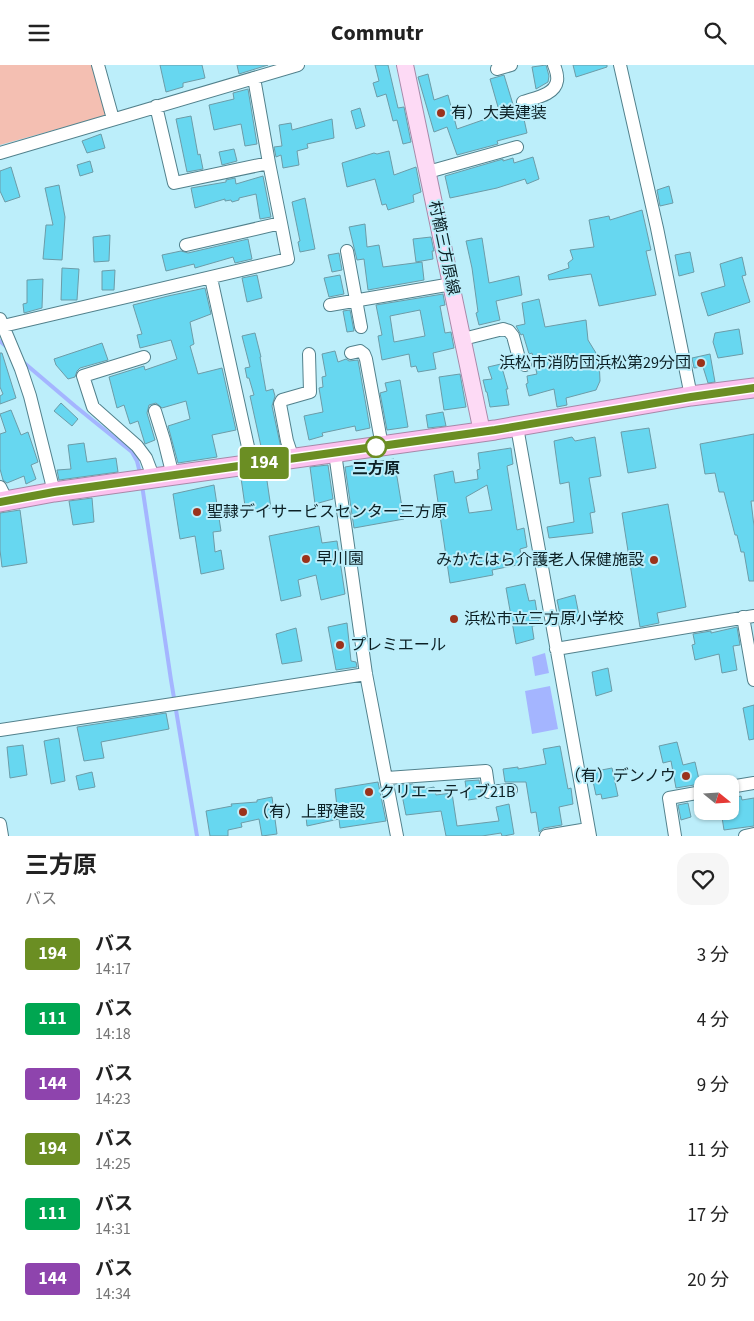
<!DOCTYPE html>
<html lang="ja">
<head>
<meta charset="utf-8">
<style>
  :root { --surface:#fff; --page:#f6f6f6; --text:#222; --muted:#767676 }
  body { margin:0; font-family:"Source Sans 3","Noto Sans JP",sans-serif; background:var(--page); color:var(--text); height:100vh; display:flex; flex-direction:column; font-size:19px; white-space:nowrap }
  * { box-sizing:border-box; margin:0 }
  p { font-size:16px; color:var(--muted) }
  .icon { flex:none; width:28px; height:28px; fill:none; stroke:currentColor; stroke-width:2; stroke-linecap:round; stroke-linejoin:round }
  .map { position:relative; height:771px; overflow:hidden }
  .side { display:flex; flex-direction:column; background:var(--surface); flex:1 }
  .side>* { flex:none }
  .badge { padding:0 10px; border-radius:4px; font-size:18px; line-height:32px }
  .needle { width:32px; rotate:108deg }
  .controls { position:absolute; left:694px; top:710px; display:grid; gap:10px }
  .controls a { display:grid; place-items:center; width:45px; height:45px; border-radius:10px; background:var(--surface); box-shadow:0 1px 4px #0004; font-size:25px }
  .map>.badge { position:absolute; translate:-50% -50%; box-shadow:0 0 0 2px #fff }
  .round { display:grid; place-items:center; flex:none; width:52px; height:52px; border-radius:15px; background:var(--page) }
  .summary { display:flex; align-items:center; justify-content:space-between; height:85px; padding:0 25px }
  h1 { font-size:24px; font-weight:700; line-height:38px }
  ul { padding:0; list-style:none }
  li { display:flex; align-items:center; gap:15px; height:65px; padding:0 25px }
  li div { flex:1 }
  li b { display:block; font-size:19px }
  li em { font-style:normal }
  li .badge { min-width:55px; font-weight:700; text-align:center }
  header { display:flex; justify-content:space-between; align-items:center; height:65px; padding:0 25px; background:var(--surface); font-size:22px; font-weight:700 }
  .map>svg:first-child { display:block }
</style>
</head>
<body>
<header><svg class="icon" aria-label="menu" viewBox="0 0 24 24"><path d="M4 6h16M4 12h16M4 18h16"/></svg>Commutr<svg class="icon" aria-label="search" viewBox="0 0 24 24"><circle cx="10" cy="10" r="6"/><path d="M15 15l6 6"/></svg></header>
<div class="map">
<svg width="754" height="771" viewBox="0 0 754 771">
  <rect width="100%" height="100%" fill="#bceefa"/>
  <path fill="#f4bfb2" d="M0,0H94L108,50L0,80Z"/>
  <path fill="#a4b5ff" d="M545,588L549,608L535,611L532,592Z
    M550,621L558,664L532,669L525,626Z"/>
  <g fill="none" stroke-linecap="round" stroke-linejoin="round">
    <path stroke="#a4b5ff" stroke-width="4" d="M0,276L8,283
      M22,296L75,341L132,387L137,396L140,408
      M142,420L171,615L197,771"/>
  </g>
  <path fill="#67d7f0" stroke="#6c9ca8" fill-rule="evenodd" d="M160,0H202L205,13L183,18V22L166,27Z
    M237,0H268L239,9Z
    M375,0H388L398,43L404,42L411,77L403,79L397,55L393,56L386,29L377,32L373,18L379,16Z
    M546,0L549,11L548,17L536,24L532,2Z
    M573,0H607V2L576,12Z
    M428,9L434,35L448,30L457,64L500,49L490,14L504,10L515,46L522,45L527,68L497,76L498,79L457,90L447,62L434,67L418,12Z
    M248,24L257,79L245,81L241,59L214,65L209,40L234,34L233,28Z
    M360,43L365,61L356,64L351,46Z
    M191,51L198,90L200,89L203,104L187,107L176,54Z
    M332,54L334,73L307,79L308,83L297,86L299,100L283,103L281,90L276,92L274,82L282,81L279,60L291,58L292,65Z
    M101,69L105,83L87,88L82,76Z
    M234,84L237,96L222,100L219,87Z
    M389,86L394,110L416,102L421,127L413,130L414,137L388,145L386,139L382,140L375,114L347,122L342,98L374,88L377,89Z
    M533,92L539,114L527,119L525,114L497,123L450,133L445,111L503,94V96L513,93L514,98Z
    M90,96L93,107L80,111L77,100Z
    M11,102L20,132L5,137L0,126V106Z
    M263,111L271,152L260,154L256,129L239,133V135L232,137L231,135L225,136V134L195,143L191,123L226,117V115L235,113L236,119Z
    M59,120L65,152L62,195L43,194L46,160H53L45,123Z
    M669,121L673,138L660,141L657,125Z
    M305,133L315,184L300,187L298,177L300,176L292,137Z
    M642,145L651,185L646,186L656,230L599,241L591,209L549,215L548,210L569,203L568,198L573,194L570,185L594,182L589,155L609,151L610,155Z
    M365,159L367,182L379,180L383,202L422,197L424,215L368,225L364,194L357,195L349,162Z
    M110,170L109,196L94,197L93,172Z
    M431,172L434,186H432L433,194L416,197L413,174Z
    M482,173L489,218L519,211L522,230L496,236L500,255L479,260L476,248L478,247L472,203L466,176Z
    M248,174L252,194L235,198L233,192L195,203L194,199L166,206L162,190L181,186L188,188Z
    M690,187L694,207L679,211L675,190Z
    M339,188L342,205L332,207L328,190Z
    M742,192L746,210L742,211L750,237L708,251L701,228L725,221L720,199Z
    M62,203L79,204L77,235H61Z
    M115,205L114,225H102V206Z
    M257,210L262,233L247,237L242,213Z
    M340,210L344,229L329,232L324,213Z
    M43,214L42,243L24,248L23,239L27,238V215Z
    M205,223L211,249L190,257L194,279L190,281L198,309L222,303L236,365L212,370L217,392L178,398L168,361L190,354L186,336L162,343L156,338L149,340L147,348L155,375L145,379L138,356L130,359L124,340L117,343L109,312L144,301L145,305L177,294L171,275L140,283L137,270L142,269L133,240L168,231Z
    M443,229L445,240L440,241L445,268L451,267L454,283L433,288L436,304L418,307L416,301L411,302L409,289L382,295L378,271L382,270L376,240ZM420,245L425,271L394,277L390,251Z
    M539,234L545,262L586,255L588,275L599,293L600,316L596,325L566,333L567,340L557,342L554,324L529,331L526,319L528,318L527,311L537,309L532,288L529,289L523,269L521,270L516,261L525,259L522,238Z
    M350,245L354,266L347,267L343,246Z
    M739,264L743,289L718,293L713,277L715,268Z
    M255,268L261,292H260L266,326L273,324L275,331L272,341L281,383L262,386L250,331L254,330L249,313H247L245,303L250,302L242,271Z
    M102,278L108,295L80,303L77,306L75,312L68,314L56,300L54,294Z
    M335,286L338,297L346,294L349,296L358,295L370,363L356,366L355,361L322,368L323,371L309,375L304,351L323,347L319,323L323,322L322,312L326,311L322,289Z
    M0,288H2L16,333L0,339V331L3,329L0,322Z
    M710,289L715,317L708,318L703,302L694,303L692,293Z
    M501,299L508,324H506L509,340L490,342L487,327H486L483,315L492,314L488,302Z
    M460,309L466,342L444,345L439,312Z
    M400,315L408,362L387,365L380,328L387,326L385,318Z
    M61,338L78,354L72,361L54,346Z
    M11,345L21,370L28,367L38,397L31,400L36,414L26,419L24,411L7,418L3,415L0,404V369L6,367L0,349Z
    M443,347L446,361L428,363L426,350Z
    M649,363L656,403L628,408L621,367Z
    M754,369V436H751L754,461V516H749L744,487H741L737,470H735L724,427H719L715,408L705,409L700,379Z
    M572,372L575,376L595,372L601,411L589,413L595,447L590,448L593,468L549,473L547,462L574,457L569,417L560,419L554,376Z
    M84,378L87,397L116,393L118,407L59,415L57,405L71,404L68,380Z
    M511,383L513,399L507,401L517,465L524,463L527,482L520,484L522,499L492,505L493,510L450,518L434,410L453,406L455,418L478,414L477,405L480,404L478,388ZM487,420L492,445L469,448L466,432Z
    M394,394L404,454L354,463L345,402Z
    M328,400L333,434L315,439L310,402Z
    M266,409L271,443L246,448L241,413Z
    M214,420L221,466L213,467L215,487L221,485L224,504L201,509L195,471L180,474L173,429Z
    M92,433L94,457L73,460L69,436Z
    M668,439L686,542L657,548L659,558L640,562L622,448Z
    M20,445L27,498L2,502L0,485V448Z
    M319,461L322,478L337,476L345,529L321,535L316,510L298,515L301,531L281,536L269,471Z
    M525,519L529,536L535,535L539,560L532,561L534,574L516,579L506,523Z
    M575,530L580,555L562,559L557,535Z
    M347,558L351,596L356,597L357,602L336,605L328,562Z
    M737,562L740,580L733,581L737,605L722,608L719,589L695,595L692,580L695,579L693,569L711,566V568Z
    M296,563L302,596L282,599L276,569Z
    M608,603L612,626L596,631L592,607Z
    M754,640V674L749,675L743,643Z
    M166,648L169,664L101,677L104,693L84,696L77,662Z
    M59,673L65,716L51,719L44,676Z
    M677,677L683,700L695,697L700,719L676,723L671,696L663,698L659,681Z
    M23,680L27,710L10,713L7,682Z
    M560,681L568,724L571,723L573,739L559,742L562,760L544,763L539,767L536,747L531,748L526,717H505L503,704L518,702V704L546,699L543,684Z
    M612,703L618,731L602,734L601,729L596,730L591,707Z
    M92,707L95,722L79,725L76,711Z
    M479,715L482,733L468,735L465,716Z
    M378,717L386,756L340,763L339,754L307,761L306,752L337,742L335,724Z
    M413,719L414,726L434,722L436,730L452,728L457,761L499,756L496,742L509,739L514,769L504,771H502L501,768L482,771H446L441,746L406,750L400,720Z
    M741,731L742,735L754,733V761L724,765L721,746H730V734Z
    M272,732L277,769L262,771L259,754L241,758L242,762L228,765V771H210L206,746L232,741L231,739L257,737V735Z
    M688,738L691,752L681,755L678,740Z"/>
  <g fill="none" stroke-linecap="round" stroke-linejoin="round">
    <defs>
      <path id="minor" d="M98,0L113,54
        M620,0L657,163L691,331
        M497,4L511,0
        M523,37C534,33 555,30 557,16C558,11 556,5 554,0
        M156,41L174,118L269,98L254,13
        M0,88L298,0
        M269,98L281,158
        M428,107L517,82
        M347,186L361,262
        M211,213L252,400
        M330,240L452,219
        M0,254L3,261L288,194L281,158L186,180
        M3,261L21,304L30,331L54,427
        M463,274L503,264L509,266L513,271L520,297L525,300
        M351,288L360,286L364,289L366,294L382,381
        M144,292L83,311L93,342L137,381L146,393L154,414
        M155,346L164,375L173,411
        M517,362L590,771
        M335,388L366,609L397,771
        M293,394L287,376L280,339L282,335L310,327L309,289
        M0,422L7,436
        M743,552L754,615
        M556,584L754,551
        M0,665L173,639L366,609
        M387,713L486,706L489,727L511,725
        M730,722L754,718
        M0,759L2,771
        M546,771L588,764
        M675,771L669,733L702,727
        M745,771L754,769"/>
      <path id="major" d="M405,0L482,367"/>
      <path id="highway" d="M0,437L54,427L495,365L691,331L754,323"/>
    </defs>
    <use href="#minor" stroke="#52818c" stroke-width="14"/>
    <use href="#major" stroke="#a789a8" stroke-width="18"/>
    <use href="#highway" stroke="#a789a8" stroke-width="21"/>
    <use href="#minor" stroke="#fff" stroke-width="12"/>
    <use href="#major" stroke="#fddaf5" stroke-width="16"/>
    <use href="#highway" stroke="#fbc1ee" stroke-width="19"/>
  </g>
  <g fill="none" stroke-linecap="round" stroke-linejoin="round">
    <defs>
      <path id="line" d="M0,437L54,427L495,365L691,332L754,323"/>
    </defs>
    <use href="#line" stroke="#fff" stroke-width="11"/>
    <use href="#line" stroke="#6b8e23" stroke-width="8"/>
  </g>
  <g fill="#9b321b" stroke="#bceefa" stroke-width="2">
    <circle cx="441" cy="48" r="5"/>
    <circle cx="701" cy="298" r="5"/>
    <circle cx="197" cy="447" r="5"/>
    <circle cx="306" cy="494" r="5"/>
    <circle cx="654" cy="495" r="5"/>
    <circle cx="454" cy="554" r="5"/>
    <circle cx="340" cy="580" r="5"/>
    <circle cx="686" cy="711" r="5"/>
    <circle cx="369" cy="727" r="5"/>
    <circle cx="243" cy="747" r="5"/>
  </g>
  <circle fill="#fff" stroke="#6b8e23" stroke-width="2.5" cx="376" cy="382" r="10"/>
  <g text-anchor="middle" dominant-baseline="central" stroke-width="4" stroke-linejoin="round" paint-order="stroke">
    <g font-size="16" fill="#0c2025" stroke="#bceefa" text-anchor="start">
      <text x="451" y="48">有）大美建装</text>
      <text x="691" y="298" text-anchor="end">浜松市消防団浜松第29分団</text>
      <text x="207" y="447">聖隷デイサービスセンター三方原</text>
      <text x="316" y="494">早川園</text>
      <text x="644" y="495" text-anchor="end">みかたはら介護老人保健施設</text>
      <text x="464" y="554">浜松市立三方原小学校</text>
      <text x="350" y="580">プレミエール</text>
      <text x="676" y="711" text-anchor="end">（有）デンノウ</text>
      <text x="379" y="727">クリエーティブ21B</text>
      <text x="253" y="747">（有）上野建設</text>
    </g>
    <g font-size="16" fill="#0c2025" stroke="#bceefa">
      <text transform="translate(444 183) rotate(78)">村櫛三方原線</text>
    </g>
    <g font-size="16" font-weight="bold" fill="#0c2025" stroke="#bceefa">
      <text x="376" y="404">三方原</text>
    </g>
  </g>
</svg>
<div class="controls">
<a><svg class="needle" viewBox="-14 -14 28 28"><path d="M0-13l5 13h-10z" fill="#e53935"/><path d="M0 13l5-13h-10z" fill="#767676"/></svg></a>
</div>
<b class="badge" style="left:264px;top:398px;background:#6b8e23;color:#fff">194</b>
</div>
<section class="side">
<div class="summary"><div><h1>三方原</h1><p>バス</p></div><a class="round"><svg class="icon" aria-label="heart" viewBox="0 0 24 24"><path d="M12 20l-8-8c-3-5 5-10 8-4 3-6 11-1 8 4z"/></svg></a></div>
<ul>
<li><span class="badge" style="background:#6b8e23;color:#fff">194</span><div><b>バス</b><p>14:17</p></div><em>3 分</em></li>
<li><span class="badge" style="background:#00a651;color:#fff">111</span><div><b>バス</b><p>14:18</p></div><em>4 分</em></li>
<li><span class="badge" style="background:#8e44ad;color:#fff">144</span><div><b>バス</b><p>14:23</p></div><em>9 分</em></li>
<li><span class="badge" style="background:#6b8e23;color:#fff">194</span><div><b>バス</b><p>14:25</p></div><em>11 分</em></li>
<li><span class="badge" style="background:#00a651;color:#fff">111</span><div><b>バス</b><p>14:31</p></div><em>17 分</em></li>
<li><span class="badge" style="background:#8e44ad;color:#fff">144</span><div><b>バス</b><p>14:34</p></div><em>20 分</em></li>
</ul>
</section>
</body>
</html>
